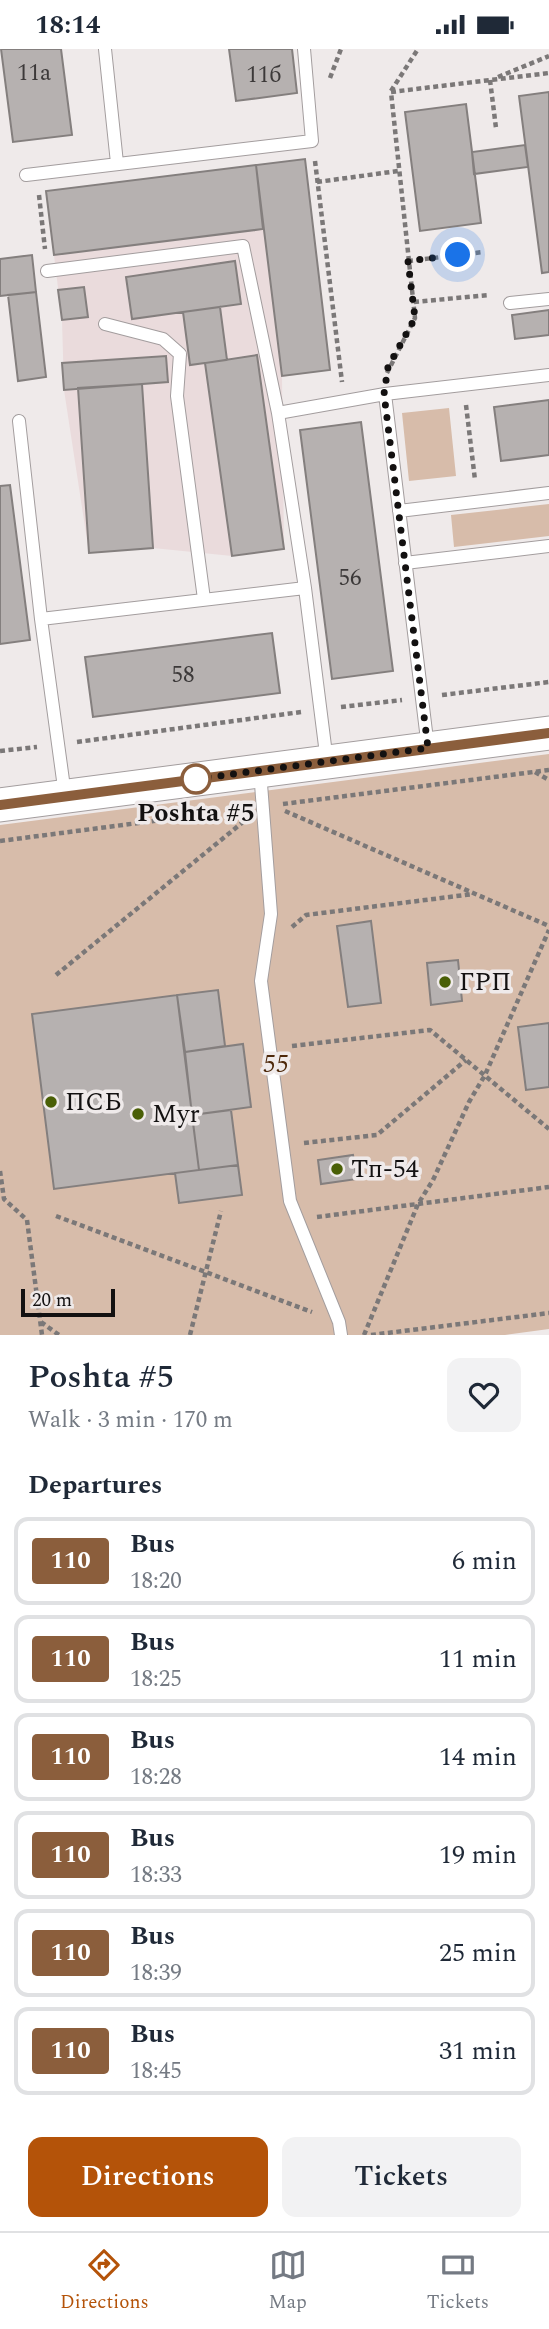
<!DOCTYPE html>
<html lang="en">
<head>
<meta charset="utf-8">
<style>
  :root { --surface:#fff; --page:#f2f2f3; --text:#1f2937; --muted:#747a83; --line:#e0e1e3; --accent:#b45309 }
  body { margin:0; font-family:Spectral,serif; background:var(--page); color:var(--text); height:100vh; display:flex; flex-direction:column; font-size:26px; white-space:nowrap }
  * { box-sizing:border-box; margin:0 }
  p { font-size:23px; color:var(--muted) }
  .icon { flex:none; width:38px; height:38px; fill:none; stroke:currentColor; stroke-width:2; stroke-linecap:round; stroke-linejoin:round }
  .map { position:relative; height:1286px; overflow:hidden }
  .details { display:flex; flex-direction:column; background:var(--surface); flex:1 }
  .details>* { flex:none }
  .badge { padding:0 14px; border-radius:5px; font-size:24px; line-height:46px }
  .scale { position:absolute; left:21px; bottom:18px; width:94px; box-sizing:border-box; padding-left:7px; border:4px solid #131111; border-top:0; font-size:19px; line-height:24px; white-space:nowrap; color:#131111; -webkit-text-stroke:5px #efeaea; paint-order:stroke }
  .you { position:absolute; width:35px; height:35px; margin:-18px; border:5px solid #fff; border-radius:50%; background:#1a73e8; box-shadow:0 0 0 10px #1a73e833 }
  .map>.badge { position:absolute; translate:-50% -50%; box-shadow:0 0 0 4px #fff }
  h2 { padding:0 28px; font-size:26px; line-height:63px }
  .round { display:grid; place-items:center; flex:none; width:74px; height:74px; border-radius:14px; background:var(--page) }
  .summary { display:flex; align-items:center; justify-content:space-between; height:119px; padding:0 28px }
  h1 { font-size:33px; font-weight:600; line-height:52px }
  .cta { display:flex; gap:14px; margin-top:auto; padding:14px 28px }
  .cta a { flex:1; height:80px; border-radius:14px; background:var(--accent); color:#fff; font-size:28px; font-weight:600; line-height:80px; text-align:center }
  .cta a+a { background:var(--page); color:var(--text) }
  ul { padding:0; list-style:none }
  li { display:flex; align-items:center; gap:21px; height:88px; margin:0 14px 10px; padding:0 14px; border:4px solid var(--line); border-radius:14px }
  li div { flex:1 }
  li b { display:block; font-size:26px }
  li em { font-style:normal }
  li .badge { min-width:77px; font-weight:700; text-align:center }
  .status { display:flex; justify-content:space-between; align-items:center; height:49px; padding:0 35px; background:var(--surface); direction:ltr }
  .status svg { height:19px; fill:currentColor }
  .dock { display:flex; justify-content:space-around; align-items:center; height:98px; border-top:2px solid var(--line); background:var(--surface); font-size:19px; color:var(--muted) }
  .dock a { display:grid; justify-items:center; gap:4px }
  .dock .active { color:var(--accent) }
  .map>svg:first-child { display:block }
</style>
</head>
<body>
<div class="status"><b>18:14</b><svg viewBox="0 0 49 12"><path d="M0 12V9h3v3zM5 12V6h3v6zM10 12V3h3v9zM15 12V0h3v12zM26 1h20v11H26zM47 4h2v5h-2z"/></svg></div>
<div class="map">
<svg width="549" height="1286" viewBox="0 0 549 1286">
  <rect width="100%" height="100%" fill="#efeaea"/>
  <path fill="#eadbdc" d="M305,110L330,321L282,328L284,500L232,507L153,499L89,504L64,341L62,271L46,142Z"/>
  <path fill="#d7bcaa" d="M449,359L456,427L409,432L402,364Z
    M549,455V487L454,498L451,466Z
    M549,705V1280L505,1286H0V776Z"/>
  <path fill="#b6b1b0" stroke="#847f7e" stroke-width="2" d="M1,0H61L72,86L13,93Z
    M229,0H292L297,44L236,52Z
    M549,43V223L542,224L519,47Z
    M466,55L481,174L420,182L405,63Z
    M525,96L528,118L474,125L472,103Z
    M305,110L330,321L282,327L256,116Z
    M256,116L263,180L54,206L46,142Z
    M32,206L36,243L0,247V210Z
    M235,212L241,255L132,270L126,228Z
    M84,238L88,268L62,271L58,241Z
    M36,243L46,328L18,332L8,246Z
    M220,258L227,311L190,316L183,263Z
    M549,261V286L515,290L512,266Z
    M257,306L284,500L232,507L205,314Z
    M166,307L168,333L64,341L62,314Z
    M142,335L153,499L89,504L78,339Z
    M549,351V406L501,412L494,358Z
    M361,373L393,622L332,630L300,381Z
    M10,436L30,591L0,595V437Z
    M272,584L280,644L93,668L85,608Z
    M371,872L381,954L348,958L337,877Z
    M458,911L462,952L431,956L427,914Z
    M218,941L225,997L185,1003L177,946Z
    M177,946L199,1121L54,1140L32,965Z
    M549,974V1038L526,1041L518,978Z
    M243,995L251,1058L192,1066L185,1003Z
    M231,1061L238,1116L199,1121L192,1066Z
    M353,1106L357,1130L321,1135L318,1111Z
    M238,1116L242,1146L179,1154L175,1124Z"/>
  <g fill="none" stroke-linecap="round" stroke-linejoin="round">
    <defs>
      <path id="service" d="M105,0L117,114
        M26,126L312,92L304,0
        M47,222L243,197L278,364
        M510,254L549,250
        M105,275L163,290L180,305L177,347L204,550
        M19,372L41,570
        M399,462L549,444
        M405,514L549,497
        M305,539L278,364L385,345
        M428,699L385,345L549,326
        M260,722L271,865L261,932L290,1152L339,1273L341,1286
        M65,746L41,570L305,539L327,713"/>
      <path id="tertiary" d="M0,756L549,684"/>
    </defs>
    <use href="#service" stroke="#a39d9e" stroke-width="14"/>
    <use href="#tertiary" stroke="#a39d9e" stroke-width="35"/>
    <path stroke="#7b7878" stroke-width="4.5" stroke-dasharray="5 3.5" stroke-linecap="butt" d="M498,28L549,7
      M330,29L341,0
      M490,31L496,79
      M391,42L418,0
      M315,112L342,333
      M317,133L398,122
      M39,146L45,200
      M408,212L483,203
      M414,253L489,246
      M387,324L415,269L391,43L549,24
      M466,356L475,431
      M442,646L549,633
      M341,658L402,651
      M77,693L301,663
      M0,702L37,698
      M535,723L549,731
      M283,755L549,721
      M285,762L549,877
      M0,792L184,768
      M292,878L306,866L473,845
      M56,926L243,773
      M292,997L430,981L549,1080
      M304,1094L377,1086L466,1011
      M0,1122L4,1150L27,1171L42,1286
      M56,1167L312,1263
      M317,1168L549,1138
      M41,1273L59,1286
      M190,1286L221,1162
      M364,1286L418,1155L433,1131L469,1053L485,1026L549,881
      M371,1286L549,1264"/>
    <use href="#service" stroke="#fff" stroke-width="12"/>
    <use href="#tertiary" stroke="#fff" stroke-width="33"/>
  </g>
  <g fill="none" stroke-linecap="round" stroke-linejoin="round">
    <defs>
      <path id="line" d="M0,756L549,684"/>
    </defs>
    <use href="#line" stroke="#fff" stroke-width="16"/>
    <use href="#line" stroke="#8b5e3c" stroke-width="10"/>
    <path stroke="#131111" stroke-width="7" stroke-dasharray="0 12.6" d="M196,730L428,699L384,345L388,318L415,269L408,212L458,206"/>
  </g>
  <circle fill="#fff" stroke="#8b5e3c" stroke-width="3.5" cx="196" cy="730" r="14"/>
  <g fill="#4a5f06" stroke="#efeaea" stroke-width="2.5">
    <circle cx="445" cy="933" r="7"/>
    <circle cx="51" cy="1053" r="7"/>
    <circle cx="138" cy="1065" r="7"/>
    <circle cx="337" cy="1120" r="7"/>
  </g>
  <g text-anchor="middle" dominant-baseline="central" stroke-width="7" stroke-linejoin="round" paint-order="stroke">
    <g font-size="23" fill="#3c3939">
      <text x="34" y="24">11а</text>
      <text x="264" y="26">11б</text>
      <text x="350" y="529">56</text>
      <text x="183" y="626">58</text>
    </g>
    <g font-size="26" font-weight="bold" fill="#131111" stroke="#efeaea">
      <text x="196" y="764">Poshta #5</text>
    </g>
    <g font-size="26" fill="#131111" stroke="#efeaea" text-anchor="start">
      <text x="459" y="933">ГРП</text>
      <text x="65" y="1053">ПСБ</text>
      <text x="152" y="1065">Myr</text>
      <text x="351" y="1120">Тп-54</text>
    </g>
    <g font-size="26" font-style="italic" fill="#4d280a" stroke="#efeaea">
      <text x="276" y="1015">55</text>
    </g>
  </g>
</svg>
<div class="scale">20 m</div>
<div class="you" style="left:458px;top:206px"></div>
</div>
<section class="details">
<div class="summary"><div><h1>Poshta #5</h1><p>Walk · 3 min · 170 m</p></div><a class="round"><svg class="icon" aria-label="heart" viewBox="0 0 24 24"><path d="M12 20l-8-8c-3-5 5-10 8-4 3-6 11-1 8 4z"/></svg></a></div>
<h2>Departures</h2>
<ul>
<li><span class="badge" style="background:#8b5e3c;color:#fff">110</span><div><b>Bus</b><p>18:20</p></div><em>6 min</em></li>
<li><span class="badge" style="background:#8b5e3c;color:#fff">110</span><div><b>Bus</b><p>18:25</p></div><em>11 min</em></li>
<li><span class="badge" style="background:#8b5e3c;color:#fff">110</span><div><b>Bus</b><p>18:28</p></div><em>14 min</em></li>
<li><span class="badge" style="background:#8b5e3c;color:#fff">110</span><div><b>Bus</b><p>18:33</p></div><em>19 min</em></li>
<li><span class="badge" style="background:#8b5e3c;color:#fff">110</span><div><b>Bus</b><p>18:39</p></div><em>25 min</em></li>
<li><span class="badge" style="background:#8b5e3c;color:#fff">110</span><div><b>Bus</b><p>18:45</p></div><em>31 min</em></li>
</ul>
<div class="cta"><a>Directions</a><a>Tickets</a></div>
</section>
<nav class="dock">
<a class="active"><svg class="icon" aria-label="directions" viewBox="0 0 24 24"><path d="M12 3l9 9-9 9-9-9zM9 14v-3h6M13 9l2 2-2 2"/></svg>Directions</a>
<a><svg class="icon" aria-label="map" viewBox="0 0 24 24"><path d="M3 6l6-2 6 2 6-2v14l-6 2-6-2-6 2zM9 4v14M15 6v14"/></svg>Map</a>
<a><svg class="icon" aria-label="tickets" viewBox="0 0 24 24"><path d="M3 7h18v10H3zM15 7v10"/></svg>Tickets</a>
</nav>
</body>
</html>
